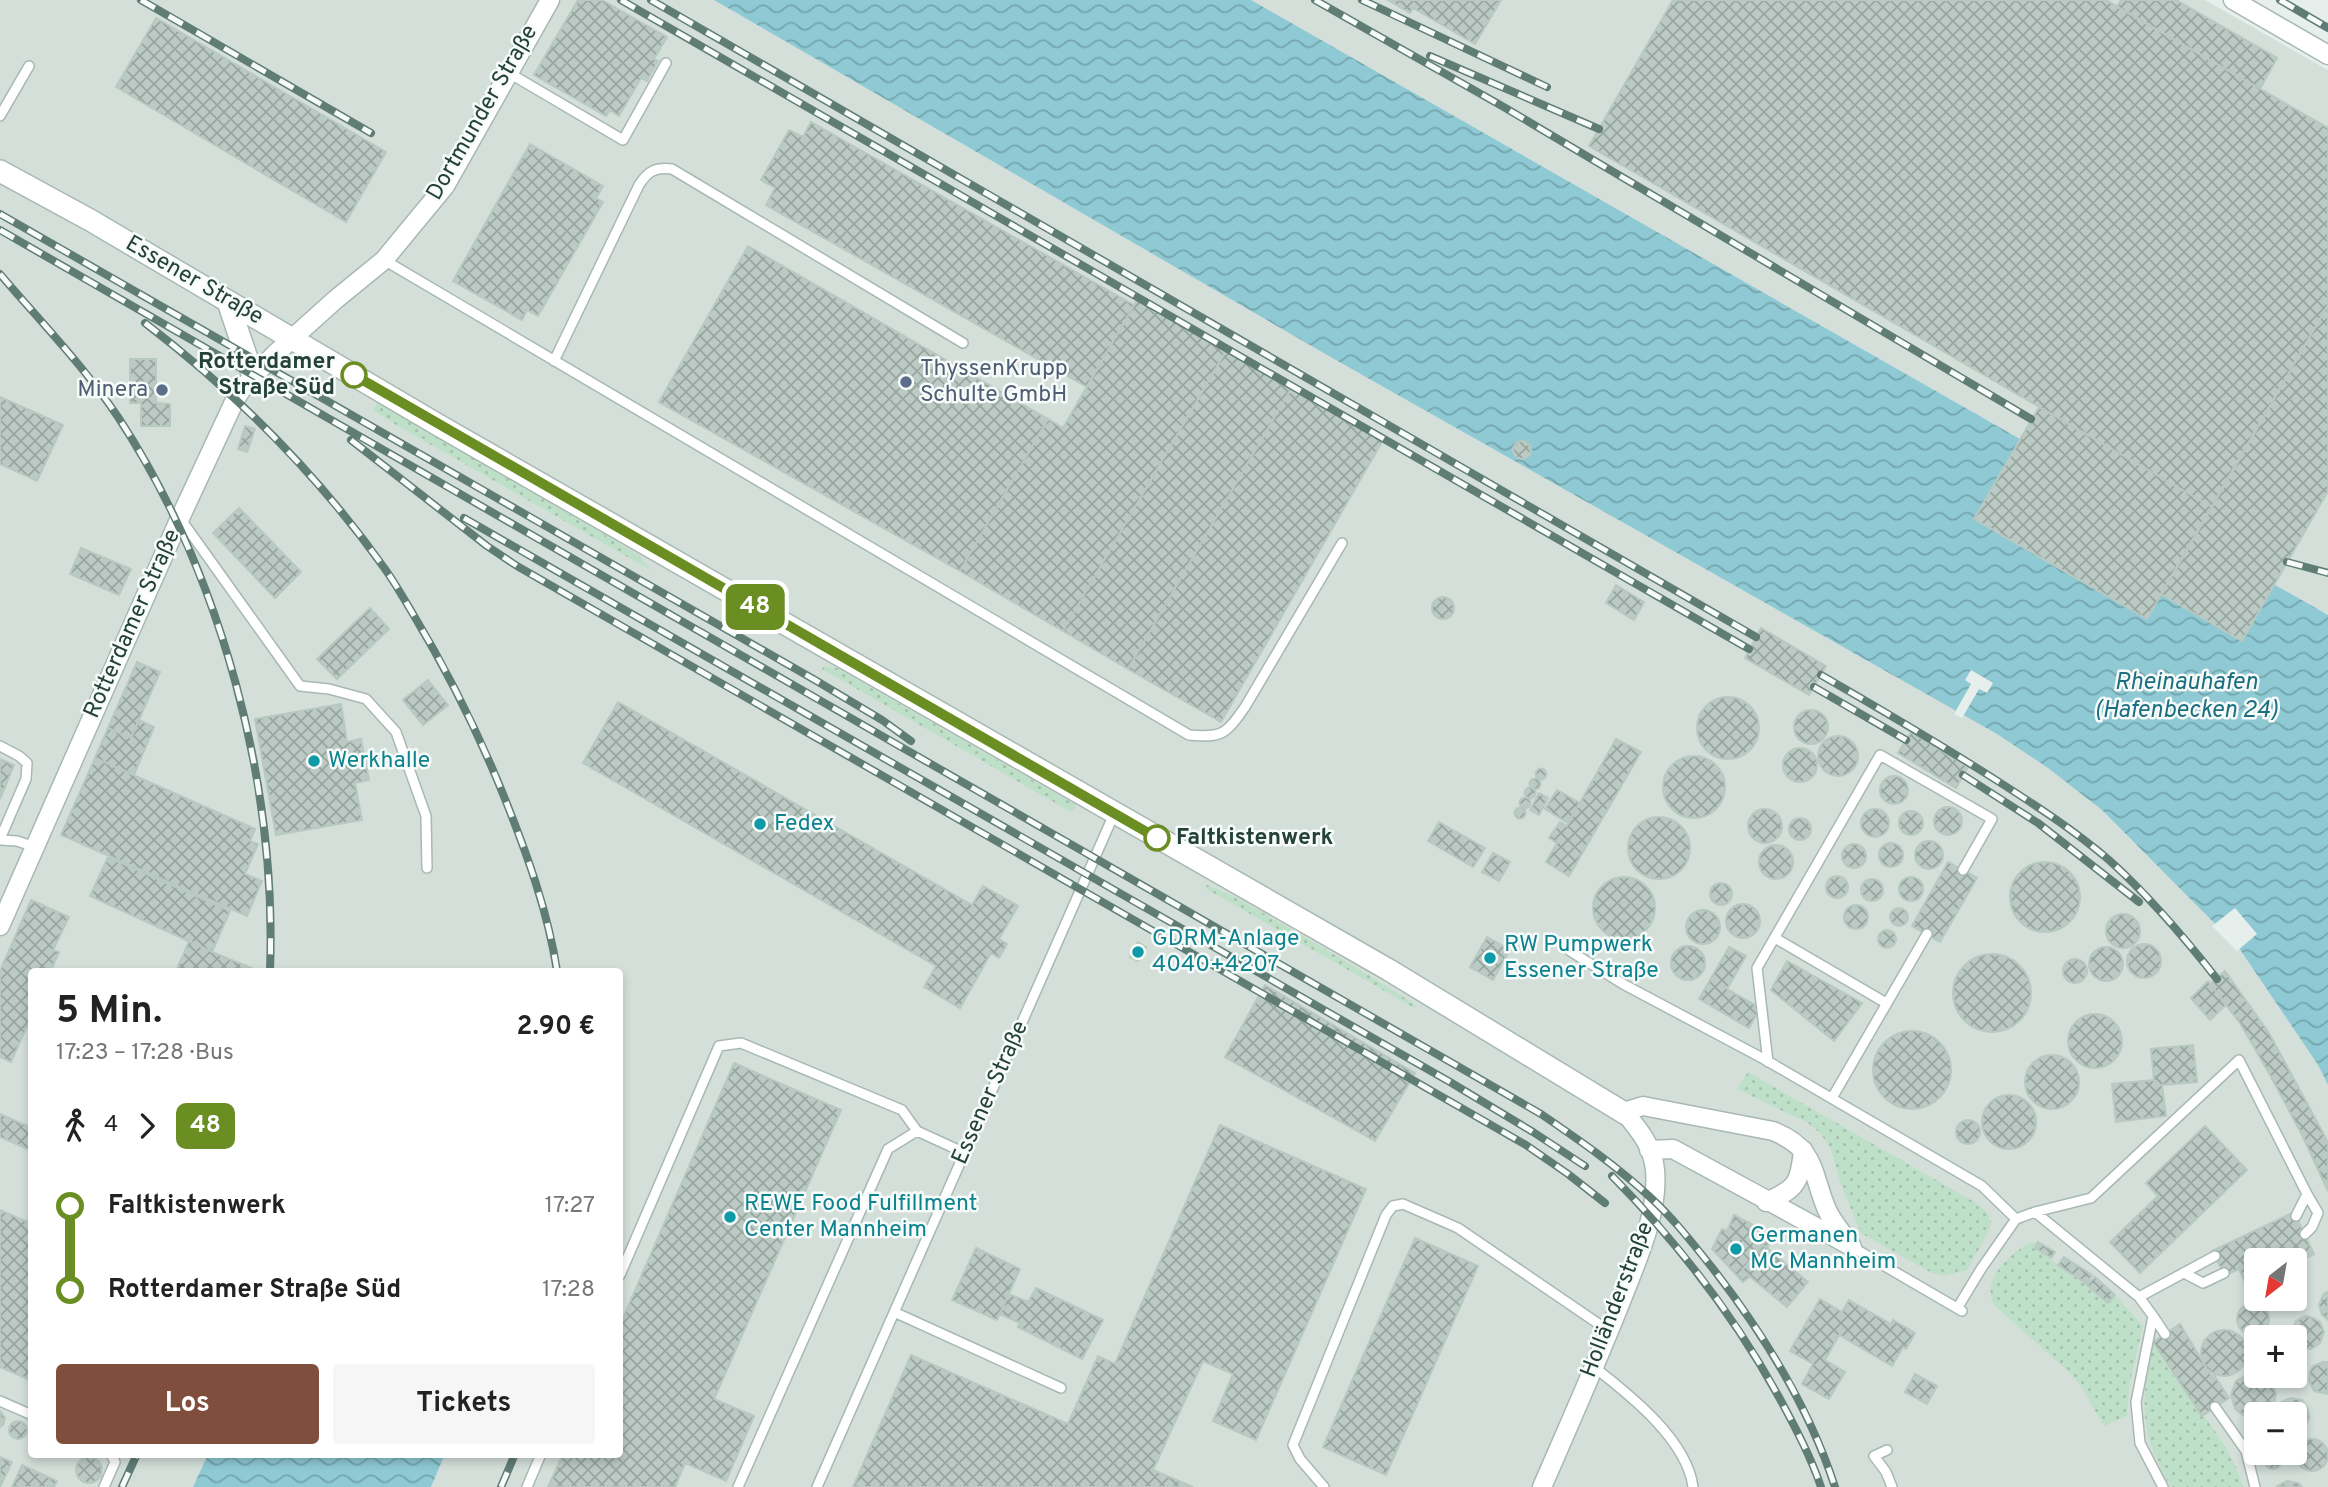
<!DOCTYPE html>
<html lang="de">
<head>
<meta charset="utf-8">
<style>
  :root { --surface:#fff; --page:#f6f6f6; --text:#222; --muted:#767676; --accent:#804e3d }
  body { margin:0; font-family:Overpass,sans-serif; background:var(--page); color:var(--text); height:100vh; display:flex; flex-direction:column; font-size:26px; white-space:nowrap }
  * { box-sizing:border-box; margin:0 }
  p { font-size:23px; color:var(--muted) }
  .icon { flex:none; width:38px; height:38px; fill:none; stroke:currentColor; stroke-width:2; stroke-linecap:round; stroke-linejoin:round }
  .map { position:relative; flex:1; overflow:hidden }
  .sheet { position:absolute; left:28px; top:968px; width:595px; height:490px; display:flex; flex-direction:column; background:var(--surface); border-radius:7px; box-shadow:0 4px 10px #0003 }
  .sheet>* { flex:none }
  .badge { padding:0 14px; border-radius:10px; font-size:24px; line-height:46px }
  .needle { width:46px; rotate:211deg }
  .fabs { position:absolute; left:2244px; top:1248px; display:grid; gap:14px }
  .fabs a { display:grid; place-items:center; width:63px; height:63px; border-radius:7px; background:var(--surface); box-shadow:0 4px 10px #0003; font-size:35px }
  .map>.badge { position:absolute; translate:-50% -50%; box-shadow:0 0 0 4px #fff }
  .legs { display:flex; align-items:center; gap:10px; height:77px; padding:0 28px; font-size:23px }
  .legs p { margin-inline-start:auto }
  .summary { display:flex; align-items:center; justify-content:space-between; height:119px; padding:0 28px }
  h1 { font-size:38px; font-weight:700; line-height:52px }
  .primary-button { display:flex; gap:14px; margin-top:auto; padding:14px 28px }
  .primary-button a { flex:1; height:80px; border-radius:7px; background:var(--accent); color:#fff; font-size:28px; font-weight:700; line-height:80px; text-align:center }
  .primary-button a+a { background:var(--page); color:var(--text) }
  ul { padding:0 28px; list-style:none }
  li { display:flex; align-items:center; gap:24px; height:84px; font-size:26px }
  li i { display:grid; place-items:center; width:10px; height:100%; margin:0 9px; background:currentColor }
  li i::after { content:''; width:18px; height:18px; margin:-9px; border:5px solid; border-radius:50%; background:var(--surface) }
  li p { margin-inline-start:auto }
  li:first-child i { background:linear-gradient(#0000 50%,currentColor 0) }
  li:last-child i { background:linear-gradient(currentColor 50%,#0000 0) }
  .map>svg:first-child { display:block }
</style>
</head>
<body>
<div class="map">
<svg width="2328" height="1487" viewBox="0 0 2328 1487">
  <defs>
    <pattern id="grass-dots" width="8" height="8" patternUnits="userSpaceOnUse" patternTransform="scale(1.75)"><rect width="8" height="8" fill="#bfe0c8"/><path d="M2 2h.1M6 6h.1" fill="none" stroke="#a4c1ad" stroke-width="1.8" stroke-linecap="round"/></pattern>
    <pattern id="water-waves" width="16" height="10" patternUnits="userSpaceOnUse" patternTransform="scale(1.75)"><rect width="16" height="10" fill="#8ec9d4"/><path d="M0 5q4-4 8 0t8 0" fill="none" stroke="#74a5ad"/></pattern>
    <pattern id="building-cross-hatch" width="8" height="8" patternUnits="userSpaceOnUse" patternTransform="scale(1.75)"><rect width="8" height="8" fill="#bbcac4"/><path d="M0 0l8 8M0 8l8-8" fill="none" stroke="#98a6a0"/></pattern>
  </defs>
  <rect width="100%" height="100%" fill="#e6efeb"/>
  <path fill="#d4dfda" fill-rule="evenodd" d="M0,0H714L1334,359L1997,734L2048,768L2102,810L2239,948L2318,1065L2328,1085V1487H431L445,1454H620V971H32V1454H208L193,1487H0ZM2256,1260H2294V1298H2256ZM2256,1337H2294V1376H2256ZM2256,1414H2294V1452H2256Z
    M1251,0H2205L2328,70V615Z"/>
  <path fill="url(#grass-dots)" d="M377,402L617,542L638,555L652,571L391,422L373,410Z
    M824,666L837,668L1076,805L1071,812L822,669Z
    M1207,885C1236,896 1262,912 1289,928C1332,953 1374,978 1416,1005L1414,1008L1205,888Z
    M1748,1072L1976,1203L1987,1212L1991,1222L1988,1233L1967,1270L1945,1276L1932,1273L1861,1233L1840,1182L1831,1149L1821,1134L1808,1123L1737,1089Z
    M2031,1242H2037L2035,1249L2087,1284L2107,1303L2115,1295L2143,1326L2130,1382L2127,1416L2104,1426L2082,1388L2071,1374L1994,1305C1980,1279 2010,1254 2031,1242Z
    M2152,1340C2176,1392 2229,1432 2243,1487H2171C2137,1428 2142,1405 2152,1340Z"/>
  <path fill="url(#water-waves)" d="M714,0H1251L2328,615V1085L2318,1065L2239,948L2102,810L2048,768L1997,734L1334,359Z
    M208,1454H445L431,1487H193Z"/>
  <path fill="#e6efeb" d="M1971,670L1993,683L1987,693L1979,689L1962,718L1954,714L1971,684L1965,680Z
    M2235,908L2257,934L2237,951L2212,926Z"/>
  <path fill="url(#building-cross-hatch)" stroke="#b8c9c2" stroke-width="2" d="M578,0H602L667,37L654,59L658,61L647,81L641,78L619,116L610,110L606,116L534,75Z
    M1388,0H1501L1475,44L1413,8L1410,13Z
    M1673,0H2106L2328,128V305L2212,507L1589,146Z
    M2121,0H2176L2277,58L2260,89L2117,7Z
    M156,18L386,152L346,222L116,87Z
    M811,122L1134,305L1087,387L766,205L775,188L761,180L789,130L803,137Z
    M530,144L603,186L596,198L603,202L538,316L527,310L522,320L453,281Z
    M748,246L1048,419L960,571L659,402Z
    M1138,298L1227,349L1063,631L960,571L1048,419L1063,428Z
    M2328,305V491L2242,641L2161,594Z
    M1227,349L1292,387L1128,669L1063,631Z
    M130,359H156V403L170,404V426H141V403H130Z
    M1292,387L1383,440L1221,722L1128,669Z
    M0,397L63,425L37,481L0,464Z
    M2039,407L2212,507L2147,619L1974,519Z
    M245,426L255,429L247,452L238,449Z
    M1513 450a9 9 0 1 1 18 0a9 9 0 1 1-18 0Z
    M239,508L301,572L275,598L213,533Z
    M81,548L131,569L119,595L70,574Z
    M1616,585L1644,602L1634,620L1606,603Z
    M1432 608a11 11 0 1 1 22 0a11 11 0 1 1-22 0Z
    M370,608L389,629L337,679L317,659Z
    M1761,628L1826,666L1809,695L1745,658Z
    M137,662L160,672L131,738L108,728Z
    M428,680L448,705L423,725L403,700Z
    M1697 728a31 31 0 1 1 62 0a31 31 0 1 1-62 0Z
    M618,702L972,905L983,886L1018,906L999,939L1007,944L999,958L991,953L960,1008L924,987L936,966L583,763Z
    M341,704L347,742L361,739L369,780L355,783L362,820L276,835L255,719Z
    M1794 727a17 17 0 1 1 34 0a17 17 0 1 1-34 0Z
    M139,720L154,727L134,775L95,758L108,728L131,738Z
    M1911,732L1968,767L1956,788L1898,753Z
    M1818 756a20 20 0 1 1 40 0a20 20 0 1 1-40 0Z
    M1616,739L1641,752L1569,876L1546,862L1557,843L1549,838L1560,822L1567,826Z
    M1783 765a17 17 0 1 1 34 0a17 17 0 1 1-34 0Z
    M1663 787a31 31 0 1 1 62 0a31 31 0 1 1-62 0Z
    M95,758L255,829L250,841L258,844L245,874L262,881L247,916L61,835Z
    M0,759L14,765L0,799Z
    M1535.5 774a5.5 5.5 0 1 1 11 0a5.5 5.5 0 1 1-11 0Z
    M1880 790a14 14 0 1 1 28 0a14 14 0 1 1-28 0Z
    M1529.5 784a5.5 5.5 0 1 1 11 0a5.5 5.5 0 1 1-11 0Z
    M1524.5 793a5.5 5.5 0 1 1 11 0a5.5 5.5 0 1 1-11 0Z
    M1557,790L1580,803L1568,823L1545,809Z
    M1539,793L1548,798L1539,815L1530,810Z
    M1519.5 803a5.5 5.5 0 1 1 11 0a5.5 5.5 0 1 1-11 0Z
    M1934 821a14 14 0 1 1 28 0a14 14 0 1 1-28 0Z
    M1514.5 813a5.5 5.5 0 1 1 11 0a5.5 5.5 0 1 1-11 0Z
    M1748 826a17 17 0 1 1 34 0a17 17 0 1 1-34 0Z
    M1861 823a14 14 0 1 1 28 0a14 14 0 1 1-28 0Z
    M1899 823a12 12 0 1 1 24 0a12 12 0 1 1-24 0Z
    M1628 848a31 31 0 1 1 62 0a31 31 0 1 1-62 0Z
    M1789 829a11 11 0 1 1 22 0a11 11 0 1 1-22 0Z
    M1439,822L1485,848L1473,867L1428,841Z
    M1915 855a14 14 0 1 1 28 0a14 14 0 1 1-28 0Z
    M1879 855a12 12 0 1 1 24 0a12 12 0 1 1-24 0Z
    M1842 856a12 12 0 1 1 24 0a12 12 0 1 1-24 0Z
    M1759 862a17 17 0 1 1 34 0a17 17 0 1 1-34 0Z
    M1493,853L1510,862L1499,881L1482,872Z
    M108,857L230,911L212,952L90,896Z
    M1948,862L1977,878L1940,942L1912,926Z
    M2010 897a35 35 0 1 1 70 0a35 35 0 1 1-70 0Z
    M1826 887a11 11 0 1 1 22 0a11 11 0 1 1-22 0Z
    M1899 889a12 12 0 1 1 24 0a12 12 0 1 1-24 0Z
    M1593 908a31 31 0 1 1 62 0a31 31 0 1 1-62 0Z
    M1861 890a11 11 0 1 1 22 0a11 11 0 1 1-22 0Z
    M1710 894a11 11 0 1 1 22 0a11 11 0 1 1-22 0Z
    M31,900L69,917L53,950L59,952L51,971H32V1015L11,1062L0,1057V971Z
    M1726 921a17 17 0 1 1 34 0a17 17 0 1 1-34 0Z
    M1844 917a12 12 0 1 1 24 0a12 12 0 1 1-24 0Z
    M1890 917a9 9 0 1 1 18 0a9 9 0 1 1-18 0Z
    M1686 927a17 17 0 1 1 34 0a17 17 0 1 1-34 0Z
    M2106 931a17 17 0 1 1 34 0a17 17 0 1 1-34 0Z
    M1878 939a9 9 0 1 1 18 0a9 9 0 1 1-18 0Z
    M1487,937L1510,950L1493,980L1470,967Z
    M189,941L212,952L259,971H176Z
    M1138,942L1146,947L1138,961L1130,957Z
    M2127 961a17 17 0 1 1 34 0a17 17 0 1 1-34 0Z
    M1671 963a17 17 0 1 1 34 0a17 17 0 1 1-34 0Z
    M1729,947L1746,956L1727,989L1760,1008L1749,1028L1699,999Z
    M2089 964a17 17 0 1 1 34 0a17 17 0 1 1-34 0Z
    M1953 993a39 39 0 1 1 78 0a39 39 0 1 1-78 0Z
    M2063 971a12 12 0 1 1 24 0a12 12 0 1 1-24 0Z
    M1787,961L1862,1003L1834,1041L1771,990Z
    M2225,971L2269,1033L2328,1142V1191L2302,1135L2270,1075L2240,1023L2210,984Z
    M2208,981L2226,1005L2210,1020L2191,998Z
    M1265,985L1415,1073L1375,1141L1225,1057Z
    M2068 1041a27 27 0 1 1 54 0a27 27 0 1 1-54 0Z
    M1873 1070a39 39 0 1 1 78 0a39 39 0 1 1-78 0Z
    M2193,1045L2197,1082L2162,1085L2166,1116L2116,1122L2112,1084L2154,1080L2151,1049Z
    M2025 1082a27 27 0 1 1 54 0a27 27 0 1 1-54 0Z
    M734,1063L841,1110L714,1399L754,1416L726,1481L685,1463L675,1487H548L563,1454H620V1325Z
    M1982 1122a27 27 0 1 1 54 0a27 27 0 1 1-54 0Z
    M0,1114L32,1128V1151L0,1137Z
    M1956 1132a12 12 0 1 1 24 0a12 12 0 1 1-24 0Z
    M1220,1125L1366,1189L1256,1440L1213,1421L1233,1374L1203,1361L1153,1470L1193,1487H853L911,1355L1068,1424L1098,1356L1115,1364Z
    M2205,1126L2247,1170L2140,1273L2110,1242L2158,1196L2146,1183Z
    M0,1210L32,1224V1381L0,1367Z
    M2294,1212L2314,1254L2294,1264V1260H2256V1283L2247,1287L2239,1269L2225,1276L2212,1251Z
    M1734,1215L1774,1236L1767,1248L1763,1245L1742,1270L1750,1276L1743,1282L1712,1249L1722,1229L1727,1231Z
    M1415,1238L1478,1266L1386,1475L1323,1447Z
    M2038,1242L2055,1252L2051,1258L2035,1248Z
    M1763,1245L1808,1282L1787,1307L1742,1270Z
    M976,1248L1020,1269L997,1320L952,1300Z
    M2064,1257L2092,1275L2087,1284L2058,1265Z
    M2095,1277L2115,1295L2108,1303L2087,1285Z
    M1036,1288L1103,1320L1082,1359L1018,1327L1020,1323L1000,1314L1009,1294L1028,1302Z
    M2327,1292H2328V1320L2322,1315L2319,1305L2323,1295Z
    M1820,1299L1842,1312L1849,1300L1891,1324L1893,1320L1915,1333L1906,1349L1903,1347L1892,1366L1839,1335L1825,1360L1845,1372L1829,1399L1802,1384L1813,1364L1790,1351Z
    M2237 1319a16 16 0 1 1 32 0a16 16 0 1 1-32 0Z
    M2305,1316L2311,1317L2320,1322L2324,1332L2320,1343L2311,1349L2301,1348L2294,1342V1337L2291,1336V1331L2296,1321Z
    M2180,1324L2212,1377L2214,1375L2229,1398L2202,1416L2153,1342Z
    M2201 1353a23 23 0 1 1 46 0a23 23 0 1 1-46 0Z
    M2256,1343V1364L2252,1351Z
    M2323,1362H2328V1394L2314,1391L2309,1381L2310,1371L2313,1366Z
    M1915,1374L1937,1386L1927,1404L1905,1392Z
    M2249,1374L2264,1376L2270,1380L2276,1394L2273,1408L2268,1414H2256V1419H2254L2247,1418L2235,1409L2231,1395L2236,1381Z
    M2291,1398L2302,1400L2308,1409L2309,1419L2306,1424L2297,1430H2294V1414H2277L2281,1402Z
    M0,1411L5,1418L3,1425L0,1427Z
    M9 1430a9 9 0 1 1 18 0a9 9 0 1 1-18 0Z
    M2296 1455a16 16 0 1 1 32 0a16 16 0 1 1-32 0Z
    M2264 1460a9 9 0 1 1 18 0a9 9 0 1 1-18 0Z
    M76 1470a13 13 0 1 1 26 0a13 13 0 1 1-26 0Z
    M0,1457L12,1462L0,1487Z
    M22,1465L57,1481L54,1487H12Z
    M2287,1481L2298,1483L2302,1487H2276Z"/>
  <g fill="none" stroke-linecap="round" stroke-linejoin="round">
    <defs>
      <path id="service" d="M509,73L623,140L666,63
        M0,116L29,66
        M384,260L1189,735C1223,738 1226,734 1245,707L1342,543
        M554,361L639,185C648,171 655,167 672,169L963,343
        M180,518L300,686L329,689L366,699L396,732L426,816L427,868
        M0,746L19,756L27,763L26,779L0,839
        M0,840L17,841L35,847
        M1775,938L1886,1003
        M1570,951L1623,984L1764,1059L1982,1186L2016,1219
        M1768,1062L1757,968L1880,755L1992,819L1963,870
        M1832,1098L1927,934
        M2035,1212L2139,1297L2215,1256
        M2305,1234L2312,1227L2318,1213L2307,1194
        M1852,1247L1962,1311
        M2184,1273L2203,1283L2224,1273
        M620,1275L719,1046L741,1043L902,1110L917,1131L965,1153
        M2139,1297L2153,1316L2136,1402L2140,1443L2163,1487
        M1958,1307L1981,1269L2016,1219L2035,1212L2091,1198L2239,1060L2307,1194L2296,1216
        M894,1312L1061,1388
        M2153,1316L2165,1334
        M1594,1367C1630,1395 1687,1440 1693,1487
        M0,1401L32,1415
        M2215,1407L2246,1451L2255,1487
        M1887,1450L1874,1456L1886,1472L1892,1487
        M104,1487L115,1462L111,1454
        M527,1487L541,1454
        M738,1487L888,1149L917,1131
        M817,1487L1114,814
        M1324,1487L1300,1459L1293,1445L1386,1215L1393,1206L1403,1204L1458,1228L1609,1331"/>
      <path id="minor" d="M2233,0L2328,55
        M0,926L180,518L235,400L243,387L275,354L335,300L384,260L445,186L550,0
        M1623,1112L1643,1106L1773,1131C1817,1149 1811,1172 1827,1210C1833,1223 1844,1235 1852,1247
        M1649,1150L1673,1149L1849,1245
        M1766,1202C1797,1189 1800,1182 1803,1150
        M1542,1487C1569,1425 1597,1362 1622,1299C1637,1260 1659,1213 1655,1170C1653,1147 1640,1131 1626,1114"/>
      <path id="tertiary" d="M0,171L90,220L440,426L1389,970L1626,1114
        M228,302L253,376"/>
    </defs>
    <use href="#service" stroke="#a8b8b2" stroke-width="12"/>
    <use href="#minor" stroke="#a8b8b2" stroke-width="21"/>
    <use href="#tertiary" stroke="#a8b8b2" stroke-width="24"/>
    <use href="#service" stroke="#fff" stroke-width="9"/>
    <use href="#minor" stroke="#fff" stroke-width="18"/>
    <use href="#tertiary" stroke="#fff" stroke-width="21"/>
    <defs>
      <path id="rail" d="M141,0L371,133
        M621,0L1749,649
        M651,0L1756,637
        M1315,0L1502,106L2031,419
        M1362,0L1547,87
        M2280,0L2328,28
        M1430,56L1599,129
        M0,214L815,680L882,720L911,741
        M0,230L1541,1114C1579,1140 1617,1166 1651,1198C1674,1219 1694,1245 1714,1270C1765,1336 1809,1407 1835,1487
        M0,274C40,321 84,366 118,417C222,575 277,784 270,971
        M145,323C235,392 319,476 385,569C395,583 404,599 413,614C449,674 479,734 505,799C527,854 548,912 557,971
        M351,440L487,546L517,566L1526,1145L1568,1174L1605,1203
        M464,518L1450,1082L1533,1132L1585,1166
        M2287,562L2328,573
        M1821,675C1880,709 1938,743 1996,780C2035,805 2074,830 2109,860C2149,896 2184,937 2217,979
        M1814,687L1906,740
        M1963,775L2038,823L2139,902
        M1612,1176C1679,1244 1734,1315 1780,1399C1795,1427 1811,1457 1821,1487
        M122,1487L137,1454
        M501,1487L515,1454"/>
    </defs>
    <use href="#rail" stroke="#5f7d75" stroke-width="8"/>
    <use href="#rail" stroke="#f7fbf9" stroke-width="5" stroke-dasharray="16" stroke-linecap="butt"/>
  </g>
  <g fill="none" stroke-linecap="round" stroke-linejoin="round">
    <defs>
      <path id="line-1" d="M354,375L1157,838"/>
    </defs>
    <use href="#line-1" stroke="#fff" stroke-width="16"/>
    <use href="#line-1" stroke="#6b8e23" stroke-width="10"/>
  </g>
  <g fill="#fff" stroke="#6b8e23" stroke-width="3.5">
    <circle cx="354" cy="375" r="12"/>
    <circle cx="1157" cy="838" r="12"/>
  </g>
  <g fill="#5c6f8a" stroke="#f7fbf9" stroke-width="2.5">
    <circle cx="906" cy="382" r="7"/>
    <circle cx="162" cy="390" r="7"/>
  </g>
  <g fill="#0f9aa8" stroke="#f7fbf9" stroke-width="2.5">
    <circle cx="314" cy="761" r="7"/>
    <circle cx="760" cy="824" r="7"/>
    <circle cx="1138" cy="952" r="7"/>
    <circle cx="1490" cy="958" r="7"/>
    <circle cx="730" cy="1217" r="7"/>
    <circle cx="1736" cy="1249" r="7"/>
  </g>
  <g text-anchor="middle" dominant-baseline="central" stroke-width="5" stroke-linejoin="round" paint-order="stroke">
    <g font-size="23" fill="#24423a" stroke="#f7fbf9">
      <text transform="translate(483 113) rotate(-60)">Dortmunder Straße</text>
      <text transform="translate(194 281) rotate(30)">Essener Straße</text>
      <text transform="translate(133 624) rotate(-66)">Rotterdamer Straße</text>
      <text transform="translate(991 1093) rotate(-66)">Essener Straße</text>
      <text transform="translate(1618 1300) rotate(-69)">Holländerstraße</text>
    </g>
    <g font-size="23" font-weight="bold" fill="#24423a" stroke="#f7fbf9" text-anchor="end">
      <text x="335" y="362">Rotterdamer<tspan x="335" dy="26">Straße Süd</tspan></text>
      <text x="1176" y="838" text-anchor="start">Faltkistenwerk</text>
    </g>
    <g font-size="23" fill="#4e5e75" stroke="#f7fbf9" text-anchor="start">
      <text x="920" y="369">ThyssenKrupp<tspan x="920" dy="26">Schulte GmbH</tspan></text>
      <text x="148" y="390" text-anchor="end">Minera</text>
    </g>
    <g font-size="23" fill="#0d838f" stroke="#f7fbf9" text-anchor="start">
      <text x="328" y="761">Werkhalle</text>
      <text x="774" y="824">Fedex</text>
      <text x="1152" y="939">GDRM-Anlage<tspan x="1152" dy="26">4040+4207</tspan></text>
      <text x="1504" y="945">RW Pumpwerk<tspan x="1504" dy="26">Essener Straße</tspan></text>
      <text x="744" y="1204">REWE Food Fulfillment<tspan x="744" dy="26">Center Mannheim</tspan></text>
      <text x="1750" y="1236">Germanen<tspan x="1750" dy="26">MC Mannheim</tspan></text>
    </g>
    <g font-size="24" font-style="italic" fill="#1c6f80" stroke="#f7fbf9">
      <text x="2186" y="683">Rheinauhafen<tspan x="2186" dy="28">(Hafenbecken 24)</tspan></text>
    </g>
  </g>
</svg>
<div class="fabs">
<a><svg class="needle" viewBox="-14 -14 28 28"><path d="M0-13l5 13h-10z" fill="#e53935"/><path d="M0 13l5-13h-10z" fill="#767676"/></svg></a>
<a>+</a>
<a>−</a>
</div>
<b class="badge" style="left:755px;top:607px;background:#6b8e23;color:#fff">48</b>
<section class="sheet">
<div class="summary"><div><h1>5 Min.</h1><p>17:23 – 17:28 · Bus</p></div><b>2.90 €</b></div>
<div class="legs"><svg class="icon" aria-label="walk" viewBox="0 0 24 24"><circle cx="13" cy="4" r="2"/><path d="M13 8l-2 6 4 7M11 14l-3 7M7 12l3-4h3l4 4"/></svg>4<svg class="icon" aria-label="forward" viewBox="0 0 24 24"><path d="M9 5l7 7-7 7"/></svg><b class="badge" style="background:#6b8e23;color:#fff">48</b></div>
<ul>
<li><i style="color:#6b8e23"></i><b>Faltkistenwerk</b><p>17:27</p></li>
<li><i style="color:#6b8e23"></i><b>Rotterdamer Straße Süd</b><p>17:28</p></li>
</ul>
<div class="primary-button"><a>Los</a><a>Tickets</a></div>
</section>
</div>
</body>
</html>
